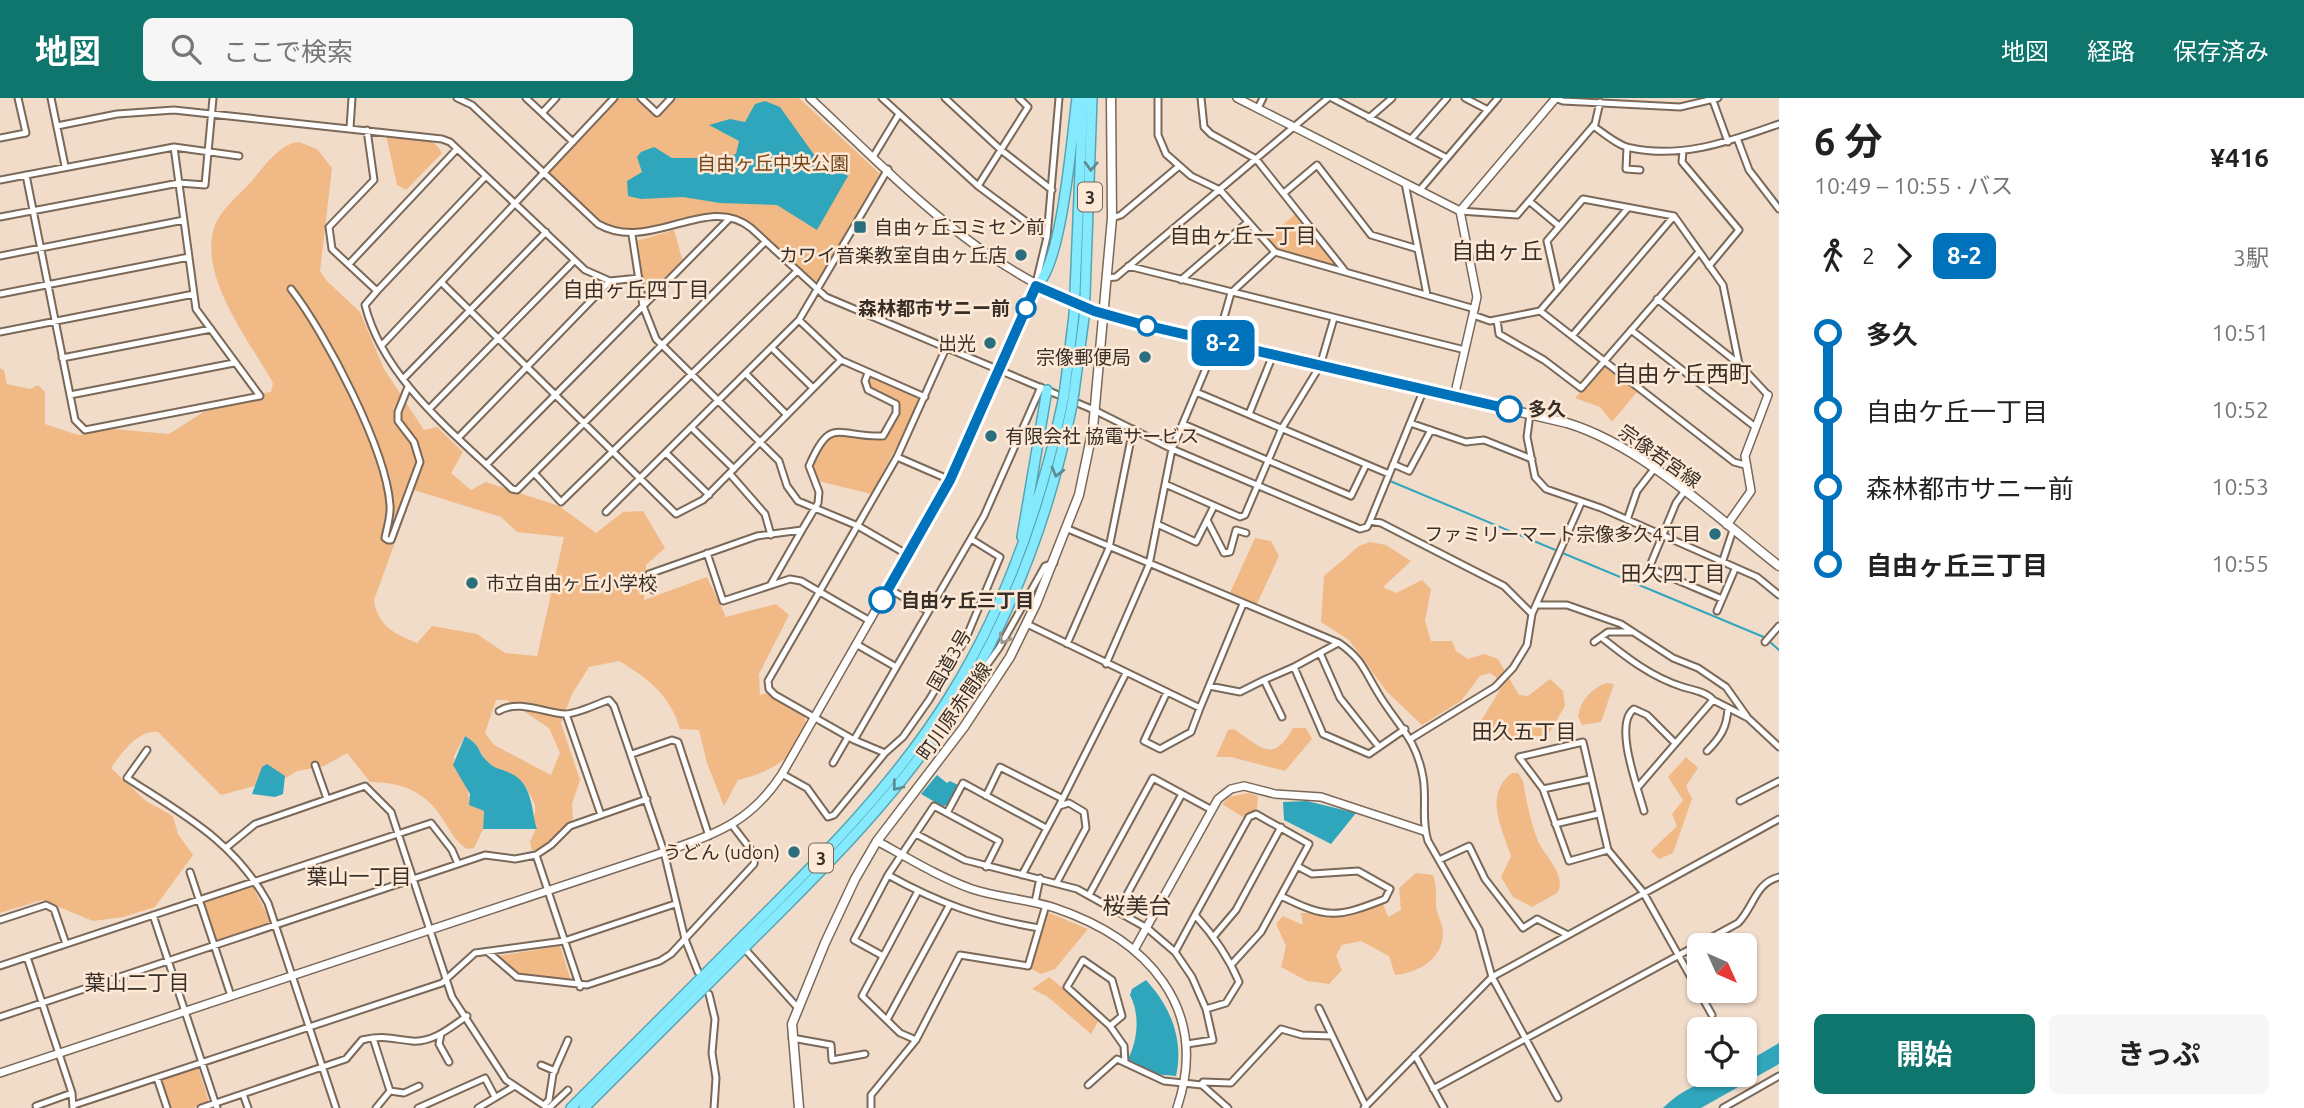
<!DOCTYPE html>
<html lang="ja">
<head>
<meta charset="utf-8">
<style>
  :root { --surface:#fff; --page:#f6f6f6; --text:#222; --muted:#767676; --accent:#0f766e }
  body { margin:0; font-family:Ubuntu,"Noto Sans JP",sans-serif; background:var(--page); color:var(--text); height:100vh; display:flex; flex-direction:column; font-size:26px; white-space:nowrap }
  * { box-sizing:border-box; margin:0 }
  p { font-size:23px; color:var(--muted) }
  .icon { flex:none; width:38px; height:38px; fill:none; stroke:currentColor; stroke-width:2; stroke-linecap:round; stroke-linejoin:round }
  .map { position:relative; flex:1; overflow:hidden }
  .side { display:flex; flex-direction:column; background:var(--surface); width:525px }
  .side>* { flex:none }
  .badge { padding:0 14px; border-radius:10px; font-size:24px; line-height:46px }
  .needle { width:46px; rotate:135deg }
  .controls { position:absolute; left:1687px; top:835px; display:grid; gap:14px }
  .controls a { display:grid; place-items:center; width:70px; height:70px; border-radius:10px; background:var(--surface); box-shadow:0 2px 5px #0004; font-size:35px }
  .map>.badge { position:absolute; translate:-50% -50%; box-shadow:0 0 0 4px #fff }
  .legs { display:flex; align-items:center; gap:10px; height:77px; padding:0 35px; font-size:23px }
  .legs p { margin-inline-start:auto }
  .overview { display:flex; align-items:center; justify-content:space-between; height:119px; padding:0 35px }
  h1 { font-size:38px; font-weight:700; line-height:52px }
  .action { display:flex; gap:14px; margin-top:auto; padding:14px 35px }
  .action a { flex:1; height:80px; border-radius:10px; background:var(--accent); color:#fff; font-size:28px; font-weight:700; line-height:80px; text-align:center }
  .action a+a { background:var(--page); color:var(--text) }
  ul { padding:0 35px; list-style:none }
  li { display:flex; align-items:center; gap:24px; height:77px; font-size:26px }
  li i { display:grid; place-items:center; width:10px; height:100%; margin:0 9px; background:currentColor }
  li i::after { content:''; width:18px; height:18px; margin:-9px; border:5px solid; border-radius:50%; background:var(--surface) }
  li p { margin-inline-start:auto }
  li:first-child i { background:linear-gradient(#0000 50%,currentColor 0) }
  li:last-child i { background:linear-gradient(currentColor 50%,#0000 0) }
  header { display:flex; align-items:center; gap:42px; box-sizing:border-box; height:98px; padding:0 35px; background:var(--accent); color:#fff }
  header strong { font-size:33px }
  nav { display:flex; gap:38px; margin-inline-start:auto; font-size:24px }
  .search { width:490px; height:63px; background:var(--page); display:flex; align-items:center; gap:18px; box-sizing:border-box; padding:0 24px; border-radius:10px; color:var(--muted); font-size:26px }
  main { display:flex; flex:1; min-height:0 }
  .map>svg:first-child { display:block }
</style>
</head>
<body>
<header>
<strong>地図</strong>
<div class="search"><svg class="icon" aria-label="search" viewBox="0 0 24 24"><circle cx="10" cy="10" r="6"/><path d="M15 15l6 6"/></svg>ここで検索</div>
<nav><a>地図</a><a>経路</a><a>保存済み</a></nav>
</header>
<main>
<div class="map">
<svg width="1779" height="1010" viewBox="0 0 1779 1010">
  <rect width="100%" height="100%" fill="#f1dcca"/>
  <path fill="#f1b986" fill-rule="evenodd" d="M619,0H636L656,19L673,0H799L881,77L821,183C796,185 765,128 738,119C694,104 641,150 603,126C583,113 566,91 549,74Z
    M386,37C406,39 433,35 442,55L406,92L397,87Z
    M299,44L317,51L332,70L320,173L327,183L360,214L384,271L424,332L437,329L463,354L451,375L471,392L486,384L559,408L596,435L623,414L643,413L665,450L646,467L644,502L707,479L726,519L776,506L789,517L759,576L760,597L775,593C824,611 808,652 769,671C760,676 749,679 738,682L724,708L707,665L699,632L680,631C670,597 649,581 619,563L589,569L572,596L561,625L580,682L572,706L573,721L543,750L532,753L530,744L537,728C531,720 536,717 535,708C534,703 528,693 525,688C518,676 508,678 498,673C483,664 480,647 465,638L454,658L455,671C465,681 470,694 469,707L484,713L483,731L474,750L467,751C450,740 446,721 432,707C413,688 396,685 370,684L347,655L324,668L297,673L288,679L221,697L158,634C138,631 121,656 111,670L146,703L173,718L178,736L193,757L155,809L123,819L93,823L42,802L0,815V270L4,272L7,286L30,291L38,287L45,294V326L78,337L113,331L169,336L224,301L271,294L273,285C249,242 199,180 214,130C220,112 239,97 251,84C263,70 280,45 299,44ZM414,392L501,419L517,434L564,439L537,558L505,555L477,536L432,528L417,545C394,536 377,527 374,502ZM496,602H507L549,630L560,655L551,677L494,647L485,635Z
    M1297,115L1335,164L1334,166L1275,151L1267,140Z
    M674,132L683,164L645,199L636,143Z
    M1604,268L1637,294L1612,324L1600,309L1575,300Z
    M871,279L922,302L871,396L818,383L812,369C825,326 844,337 881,341L886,339L899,312L896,303L875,295L868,287Z
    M1255,440L1271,443L1279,458L1256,508L1229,497Z
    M1370,444L1386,447L1411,463L1383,489L1396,495L1422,482L1431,491L1425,523L1431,543H1452L1456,553L1468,561L1484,556L1498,561L1519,597L1528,598L1550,581L1563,593L1565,608L1548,637L1490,643L1479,626L1501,590L1496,579L1490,575L1480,578L1461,603L1422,627L1387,594L1349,542L1321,524L1324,478L1359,448Z
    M1607,585L1614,586L1601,624L1582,627L1578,618C1581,602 1591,590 1607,585Z
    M1293,630H1306L1312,641L1285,673L1231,659H1216L1228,632L1234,631C1262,650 1273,666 1293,630Z
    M1686,659L1698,670L1686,688L1692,701L1673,755L1659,761L1651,753L1677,728L1672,716L1683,702L1668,679Z
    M1512,675H1518L1523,683C1526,702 1531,725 1538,743C1544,757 1568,778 1557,795L1532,809L1513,799L1501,779L1511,758C1502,730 1483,697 1512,675Z
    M1248,695L1258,698L1257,711L1243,719L1222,706L1229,699Z
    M1416,775L1433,777C1437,789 1436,796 1436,808C1437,817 1443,826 1443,835C1443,861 1418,875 1395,877L1389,858L1361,843L1342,847L1336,858L1342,872L1329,886L1307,883L1281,869L1286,848L1276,826L1283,818L1303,827L1301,815L1357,816L1383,806L1388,819L1401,812L1399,790Z
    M252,787L271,824L217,844L204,804Z
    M1047,814L1088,831L1055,871L1041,876L1030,870Z
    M560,848L572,886L517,876L497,858Z
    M1049,879L1100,920L1091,936L1048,899L1032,891Z
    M198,969L209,1004L193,1010H169L162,980Z"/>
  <path fill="#30a6bc" d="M765,3L780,9L815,58L848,78L817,132L777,107L720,105L683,99L641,101L628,98L627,83L642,74L637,59L641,54L654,49L672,60H722L736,56L739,43L709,27L730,21L745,24L755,6Z
    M465,638C482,649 476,651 486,662C497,673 498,669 510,675C533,685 531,712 537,731H483L484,713L469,707L470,696L453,667Z
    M267,666L285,678L283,696L275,699L252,696L262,669Z
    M937,677L947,685L950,683L958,687L948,707L942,708L921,696Z
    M1307,703L1356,715L1331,746L1284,722L1283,704Z
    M1146,882C1171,909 1184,942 1176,978L1153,976L1128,961C1138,942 1140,916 1130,897L1132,891Z
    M1779,945V966L1701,1010H1663C1684,989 1716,976 1745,976V965Z"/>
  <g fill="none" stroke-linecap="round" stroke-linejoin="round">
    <path stroke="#30a6bc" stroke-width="2" d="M1390,383L1766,540
      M1770,544L1779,552"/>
    <defs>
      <path id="minor" d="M51,0L65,68
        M457,0L472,7L598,126C650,156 708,94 751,130L826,199L1094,312L1172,351L1360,431L1367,429L1370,423L1424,291
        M526,0L573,44
        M641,0L657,15L671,0
        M882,0L978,88L1047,139
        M945,0L1001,52L1052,92
        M1158,0V37L1166,56L1191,78L1220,92L1275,154L1475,211
        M1201,0L1204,29L1211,36L1256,61L1345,173
        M1332,0L1447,60
        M1465,0L1488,12
        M1554,0L1563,3L1680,9L1718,0
        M1712,0L1728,44
        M1258,10L1263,0
        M542,15L556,0
        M1369,20L1392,0
        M57,28L117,16L174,12L442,41L450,44L585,172L610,183L639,180
        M1593,28C1604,35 1618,48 1631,50C1683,61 1730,43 1779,26
        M350,30L352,0
        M367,32L374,82L329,129L332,151L377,193L365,207C384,283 458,338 512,391L517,392L765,144
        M0,40L26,35L18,0
        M1412,40L1447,0
        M1737,40L1749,72L1779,111
        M1627,49L1626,71L1640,72
        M1683,53L1682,64L1739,132L1709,168
        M873,59L899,16
        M26,77L75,322L85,332L260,298L196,211L174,49
        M0,82L174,49L239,58
        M1405,85L1427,197
        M978,88L1028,9L1019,0
        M1419,93L1498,0
        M1284,95L1317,67L1371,137L1418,151
        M1529,103L1559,128
        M1460,113L1517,117L1595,26L1600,4
        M0,119L179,85L205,87L213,0
        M1112,120L1121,117L1178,69
        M632,137L643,208L656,241L779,363L787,388L798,403L858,428L908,457
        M0,158L184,122
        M349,166L457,51
        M1128,168L1465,252
        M1106,180L1116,179L1328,0
        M1181,182L1248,124
        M442,185L676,416L703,402L841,262
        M1036,185L1047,139L1059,0
        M291,191C326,236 386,351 390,407C391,418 387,429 385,440L388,442H391L420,364L414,344L398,323V314L408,289
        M1558,192L1547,143L1583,101L1674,118L1723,187L1739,266
        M377,193L486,78
        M0,196L189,159
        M1657,201L1739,266L1768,297
        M1540,213L1734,364L1745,367
        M1473,217L1490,223L1540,213L1628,110
        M799,222L841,262L925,299
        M1497,222L1499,236L1544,262L1581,290L1699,154
        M1631,232L1754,328
        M0,234L194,196
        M1572,238L1674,118
        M382,247L614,0
        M772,250L813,290
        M62,260L211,231
        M746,276L787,317
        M403,281L546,134
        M1196,294L1389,376
        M70,297L234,265
        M430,310L574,163
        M1249,316L1273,257
        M1530,316L1527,339L1535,379L1546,391L1601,410L1757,479L1779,497
        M1410,325L1466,344L1484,342L1532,361
        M1183,326L1351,398L1366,367
        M692,330L734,371
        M459,339L610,183
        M666,355L709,397
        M897,359L950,382
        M487,366L730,120
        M1393,366L1409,373L1431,332
        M534,375L561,404L796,174
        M730,376L765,416L771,437
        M1165,386L1240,419L1245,417L1282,330L1320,268L1334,220
        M1684,394L1676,405L1649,470L1722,501
        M606,414L799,222L888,71
        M1207,422L1224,455L1230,454L1236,432L1246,435
        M1627,422L1637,393L1654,371
        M1370,423L1381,425L1504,488L1532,516
        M1157,426L1196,444L1214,408
        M1068,431L1339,545C1362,561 1364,572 1378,595C1396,626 1416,639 1423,679C1427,700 1421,722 1428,743L1479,832L1492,879L1558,1000
        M707,455L723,503L790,481L801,483L870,523
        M1722,465L1733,432
        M1643,482L1649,470
        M771,486L802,432
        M889,491L928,513
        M653,492L649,476L757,438L802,432L818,405L819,394L809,368C831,316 838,340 883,338L896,315V306L868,292L865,283L868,275
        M1537,507H1567L1621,526L1673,560L1698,570L1726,589L1748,620
        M1717,513L1735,471
        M1027,526L1200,610L1243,506
        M1601,539C1626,559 1651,579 1683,589C1693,592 1707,594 1713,602
        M1594,544L1608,534H1632
        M1765,544L1779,528
        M1338,545L1294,569L1323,636L1369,656L1405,631
        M856,546L896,569
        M1067,546L1109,450L1133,331
        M1320,555L1340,600L1379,649
        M1106,566L1149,467L1172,351L1217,244L1231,195L1275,154
        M1209,588L1240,594L1264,582
        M969,592L999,550L1045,468L1054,465
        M1167,594L1144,643L1160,651L1191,634L1200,610
        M499,613C518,601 545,615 565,616C578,616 596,606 609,602L614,608L664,754L685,841L698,874
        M566,616L601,717
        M1282,619L1264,582L1294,569
        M1412,640L1495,589L1513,570L1527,547L1532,516L1581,405
        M854,642L984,418L1041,289
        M1583,644L1608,752L1569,763L1543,691L1519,659Z
        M147,652L127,680C184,717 234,743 268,805L336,1010
        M1707,653C1721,639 1727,629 1728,610
        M885,655L854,642L775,597L769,591L768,583L897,359L946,250
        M632,656L672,642L678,644L709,738
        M833,665L848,639
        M315,667L327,701
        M782,676L807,690L828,719L834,717L885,655L903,639L929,602L966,540L1000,459L971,441
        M1638,689L1713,602L1748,620L1779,649
        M1543,691L1590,681
        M986,698L1000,669L1061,700
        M1740,703L1779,683
        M1059,708L1126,575
        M1644,713C1638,690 1613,626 1634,611L1647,617L1675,645
        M947,715L963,685L1046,730
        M1555,726L1598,716
        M916,736L965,762L1077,791L1147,830L1175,854L1192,879L1206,911L1213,942L1187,946
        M227,749L255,726L365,688L391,714L452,899L506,982L548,1010
        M1608,752L1643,794L1712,917
        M536,757L580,889
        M1439,762L1469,748L1485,781L1523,830L1537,821L1566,836
        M190,774L231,898
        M888,777L934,708L999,743L986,769
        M1022,777L1059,708L1069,705L1084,714L1086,730L1057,784
        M1089,797L1153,680L1212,712
        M1281,798C1327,821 1337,820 1385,801L1390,791L1358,773L1312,776L1297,768
        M1035,804L1040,780
        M1118,813L1182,696
        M153,817L217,1010
        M1195,817L1249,719L1256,716L1309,746L1261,834L1231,867
        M0,822L46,807L54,811L66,846
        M1214,838L1236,812L1281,729
        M744,850L797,909
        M488,854L517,879L587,887L660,863L671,856L754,766L755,757L732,727
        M1175,854L1195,817C1214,838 1228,858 1239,884L1226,905L1206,911
        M883,858L854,842L888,777C940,806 981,820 1039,830
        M27,859L72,995L73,1010
        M0,868L431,725L452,752L458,766
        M709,896L715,921L712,955L716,980L714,1010
        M1319,910L1366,1009
        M0,919L485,757L515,761L536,757L551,747L570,728L647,701
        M888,920L949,808
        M1110,928L1067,889L1083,862L1112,882L1122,918L1110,928L1124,948L1125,964
        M441,936L439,946L449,964
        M373,940L390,993L376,1010
        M792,940L831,947L832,962L865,956
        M916,942L900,935L862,898L918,793
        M1415,957L1444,1010
        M541,967L555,973
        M157,980L167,1010
        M1088,987L1117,961L1164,983L1202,987L1228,1010
        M1202,987L1203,984L1231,985L1281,931L1302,937L1332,938
        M1433,991L1738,825C1754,809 1755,785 1779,779
        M390,993L404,995L419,988
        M243,996L248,1010
        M74,1007L442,885L475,855L564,843L675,806
        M544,1007L549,1002L553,976L568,942
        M36,1008L72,995
        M201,1010L346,961L362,942C385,937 391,941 412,943C433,945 451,929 467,918
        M418,1010L485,980L495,999
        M478,1010L513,989
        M549,1010L568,992
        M871,1010V997L916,942L960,857L1028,868L1046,807
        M1364,1010L1492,879L1779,721
        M1723,1010L1779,978"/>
      <path id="tertiary" d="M810,0C904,88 978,170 1102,216
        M1237,0L1460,113
        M1454,299L1477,199L1460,113L1555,1
        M1727,427L1751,393L1745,358L1768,297
        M877,743C908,760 939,779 972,791C999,800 1028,801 1055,810C1147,841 1211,910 1177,1010
        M1134,852L1218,701L1231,691L1244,688L1275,696L1321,699L1424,733
        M0,975L664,754C717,735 750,725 782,676L950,382L1036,188"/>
      <path id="secondary" d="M1102,216L1567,325C1643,348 1716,419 1779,468
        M799,1010L792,926L825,845L855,781L877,743L964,629L1010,559L1036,506L1079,397L1093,330L1112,120L1111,0"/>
      <path id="trunk" d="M1036,188C1062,168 1072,37 1077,0
        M1075,194L1083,0
        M1085,197L1092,0
        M1065,290L1074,217
        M1074,294L1084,220
        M1022,439L1047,292
        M571,1010C631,950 691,890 751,830C823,758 896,685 950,598C1007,506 1041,407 1063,303
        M584,1010C640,954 696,898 752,842C827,768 903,692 959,602C1015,511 1051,411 1072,307"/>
    </defs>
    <use href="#minor" stroke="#7a6858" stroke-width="9"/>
    <use href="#tertiary" stroke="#7a6858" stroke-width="10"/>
    <use href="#secondary" stroke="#7a6858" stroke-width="11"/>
    <use href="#trunk" stroke="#57a5b3" stroke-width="12"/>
    <use href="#minor" stroke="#fff" stroke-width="5"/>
    <use href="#tertiary" stroke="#fff" stroke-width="7"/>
    <use href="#secondary" stroke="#fff" stroke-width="8"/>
    <use href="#trunk" stroke="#86eafe" stroke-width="9"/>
    <defs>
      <path id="trunk-bridge" d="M1074,217L1075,194
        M1084,220L1085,197
        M1063,303L1065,290
        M1072,307L1074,294"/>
    </defs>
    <use href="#trunk-bridge" stroke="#57a5b3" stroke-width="12" stroke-linecap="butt"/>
    <use href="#trunk-bridge" stroke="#86eafe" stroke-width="9"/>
  </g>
  <defs><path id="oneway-chevron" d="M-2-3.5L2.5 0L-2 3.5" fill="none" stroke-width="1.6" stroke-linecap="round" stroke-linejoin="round" transform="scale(1.75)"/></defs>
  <g stroke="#5e8c93">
    <use href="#oneway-chevron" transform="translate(1091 68) rotate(92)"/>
    <use href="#oneway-chevron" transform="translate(1057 374) rotate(105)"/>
    <use href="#oneway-chevron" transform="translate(897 688) rotate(128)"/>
  </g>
  <use stroke="#9b9794" href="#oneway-chevron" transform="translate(1004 541) rotate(119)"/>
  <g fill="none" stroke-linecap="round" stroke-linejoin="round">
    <defs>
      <path id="line-1" d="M882,502L950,382L1036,188L1094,213L1140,226L1509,311"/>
    </defs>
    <use href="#line-1" stroke="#fff" stroke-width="16"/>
    <use href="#line-1" stroke="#0072bc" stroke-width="10"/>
  </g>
  <g fill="#296f7d" stroke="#fee9d7" stroke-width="2.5">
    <rect x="853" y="122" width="14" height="14" rx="3.5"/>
    <circle cx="1021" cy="157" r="7"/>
    <circle cx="990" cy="245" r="7"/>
    <circle cx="1145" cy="259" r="7"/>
    <circle cx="991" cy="338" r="7"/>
    <circle cx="1715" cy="436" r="7"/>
    <circle cx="472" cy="485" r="7"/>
    <circle cx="794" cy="754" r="7"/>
  </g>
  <g fill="#fff" stroke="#0072bc" stroke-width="3.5">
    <circle cx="1026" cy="210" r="9"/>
    <circle cx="1147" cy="228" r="9"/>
    <circle cx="1509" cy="311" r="12"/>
    <circle cx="882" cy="502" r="12"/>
  </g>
  <g text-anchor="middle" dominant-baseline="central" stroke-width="5" stroke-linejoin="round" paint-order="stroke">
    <g fill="#fee9d7" stroke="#73675c" stroke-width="2">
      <rect x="1078" y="84.5" width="24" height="29" rx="5"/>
      <rect x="809" y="745.5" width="24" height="29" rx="5"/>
    </g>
    <g font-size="18" font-weight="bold" fill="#372f28">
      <text x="1090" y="99">3</text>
      <text x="821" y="760">3</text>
    </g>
    <g font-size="19" fill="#70461a" stroke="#fee9d7">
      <text x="773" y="65">自由ヶ丘中央公園</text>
    </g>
    <g font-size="19" fill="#372f28" stroke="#fee9d7" text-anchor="end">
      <text x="874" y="129" text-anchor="start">自由ヶ丘コミセン前</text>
      <text x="1007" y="157">カワイ音楽教室自由ヶ丘店</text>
      <text x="976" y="245">出光</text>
      <text x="1131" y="259">宗像郵便局</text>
      <text x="1005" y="338" text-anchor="start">有限会社 協電サービス</text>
      <text x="1701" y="436">ファミリーマート宗像多久4丁目</text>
      <text x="486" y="485" text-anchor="start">市立自由ヶ丘小学校</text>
      <text x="780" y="754">うどん (udon)</text>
    </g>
    <g font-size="19" font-weight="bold" fill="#372f28" stroke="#fee9d7" text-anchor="start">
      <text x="1010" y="210" text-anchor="end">森林都市サニー前</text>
      <text x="1528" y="311">多久</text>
      <text x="901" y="502">自由ヶ丘三丁目</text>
    </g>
    <g font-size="19" fill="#372f28" stroke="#fee9d7">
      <text transform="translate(1660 358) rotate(35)">宗像若宮線</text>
      <text transform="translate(949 562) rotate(-60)">国道3号</text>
      <text transform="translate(954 613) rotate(-55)">町川原赤間線</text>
    </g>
    <g font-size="21" fill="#372f28" stroke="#fee9d7">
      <text x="1243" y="137">自由ヶ丘一丁目</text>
      <text x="636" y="191">自由ヶ丘四丁目</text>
      <text x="1673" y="475">田久四丁目</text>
      <text x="1524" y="633">田久五丁目</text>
      <text x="359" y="778">葉山一丁目</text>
      <text x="137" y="884">葉山二丁目</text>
    </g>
    <g font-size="23" fill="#372f28" stroke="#fee9d7">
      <text x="1497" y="152">自由ヶ丘</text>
      <text x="1683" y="275">自由ヶ丘西町</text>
      <text x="1137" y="807">桜美台</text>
    </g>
  </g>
</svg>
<div class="controls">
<a><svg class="needle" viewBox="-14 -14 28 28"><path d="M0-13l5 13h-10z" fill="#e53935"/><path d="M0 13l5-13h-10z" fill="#767676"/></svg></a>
<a><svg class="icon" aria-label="locate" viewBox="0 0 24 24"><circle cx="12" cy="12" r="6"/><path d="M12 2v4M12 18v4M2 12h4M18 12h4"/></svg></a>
</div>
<b class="badge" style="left:1223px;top:245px;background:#0072bc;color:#fff">8-2</b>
</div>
<section class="side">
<div class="overview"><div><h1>6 分</h1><p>10:49 – 10:55 · バス</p></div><b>¥416</b></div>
<div class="legs"><svg class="icon" aria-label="walk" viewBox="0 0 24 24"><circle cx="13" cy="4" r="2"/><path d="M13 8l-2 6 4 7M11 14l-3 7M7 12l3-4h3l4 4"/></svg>2<svg class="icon" aria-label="forward" viewBox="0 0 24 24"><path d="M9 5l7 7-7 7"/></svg><b class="badge" style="background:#0072bc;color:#fff">8-2</b><p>3駅</p></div>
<ul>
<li><i style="color:#0072bc"></i><b>多久</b><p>10:51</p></li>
<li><i style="color:#0072bc"></i><span>自由ケ丘一丁目</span><p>10:52</p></li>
<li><i style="color:#0072bc"></i><span>森林都市サニー前</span><p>10:53</p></li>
<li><i style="color:#0072bc"></i><b>自由ヶ丘三丁目</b><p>10:55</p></li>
</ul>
<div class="action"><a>開始</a><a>きっぷ</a></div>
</section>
</main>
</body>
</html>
